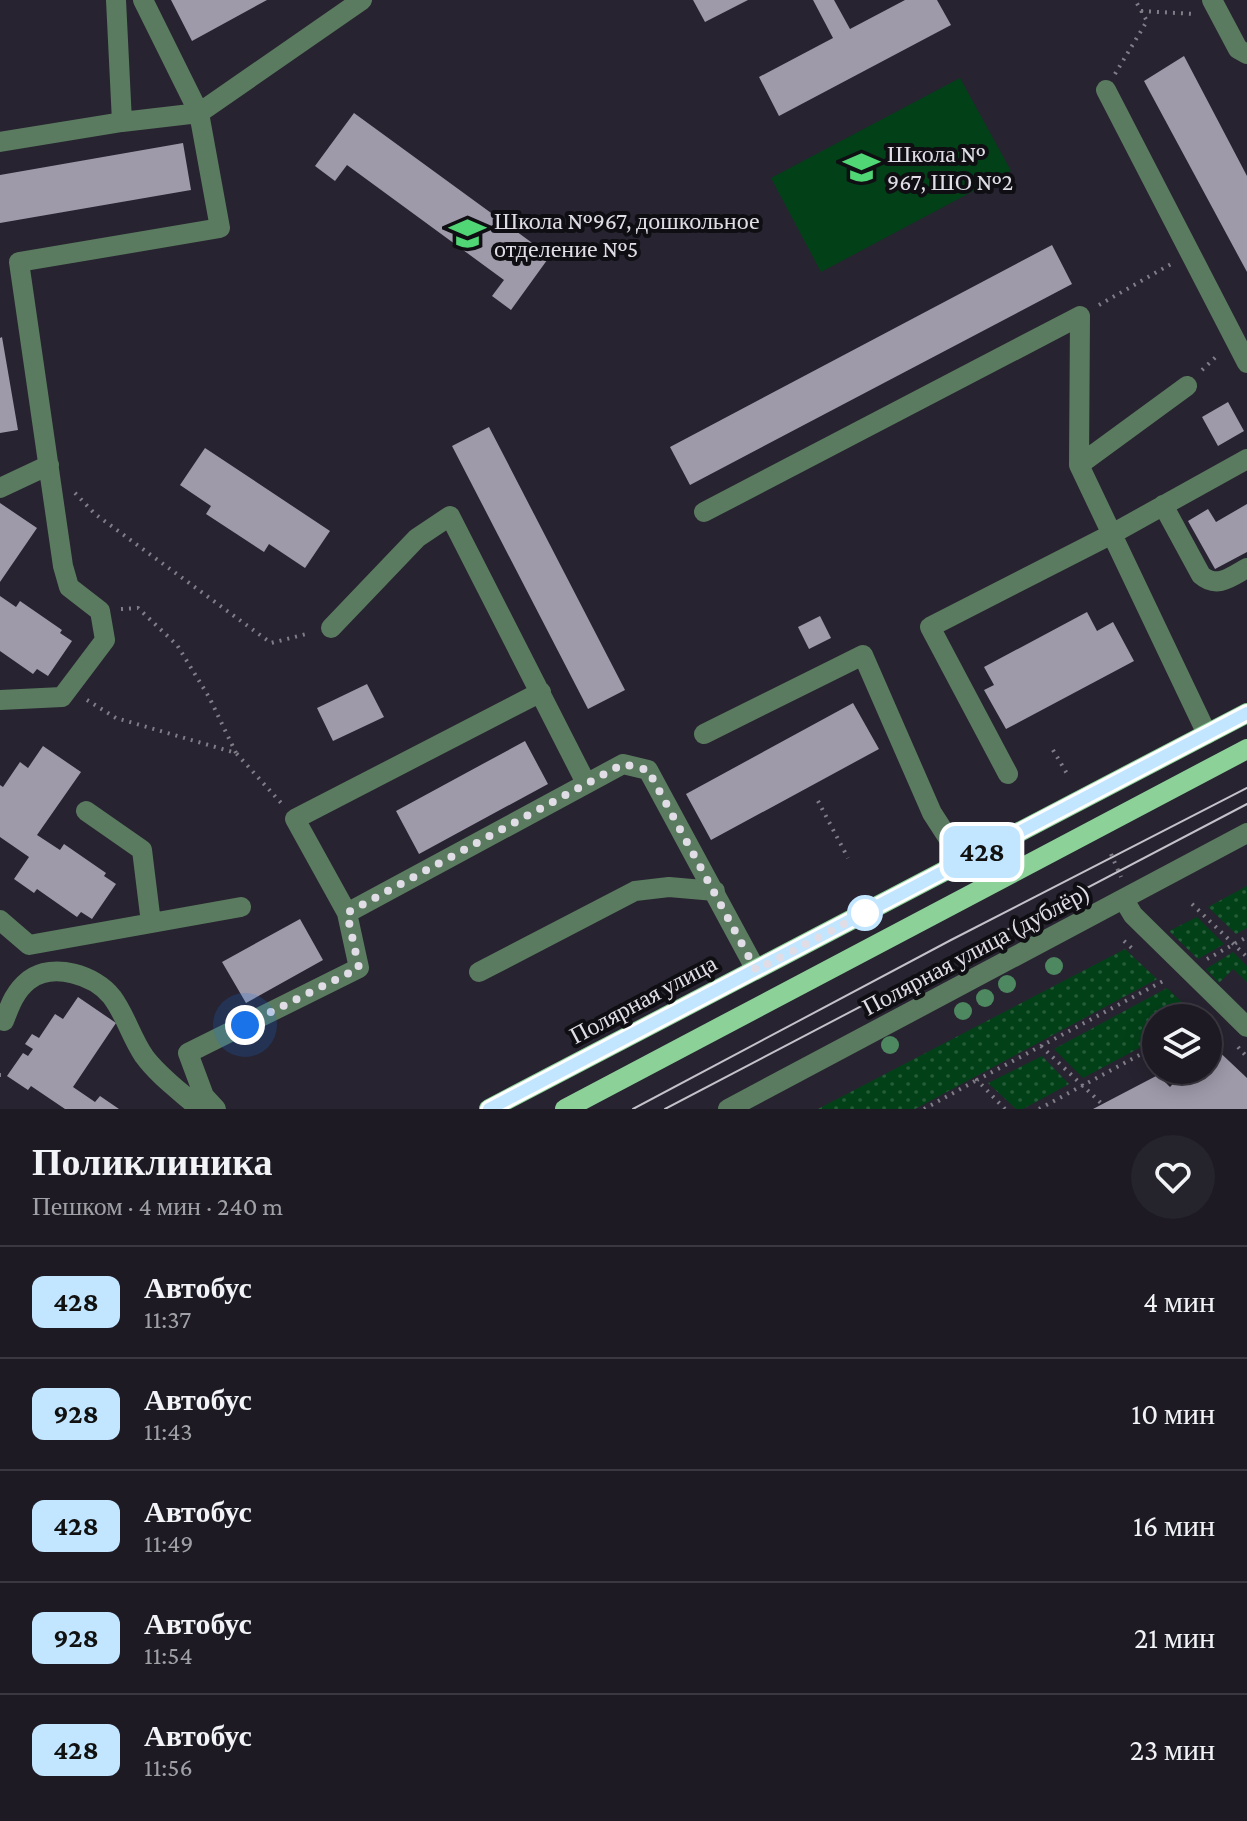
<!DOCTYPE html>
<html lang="ru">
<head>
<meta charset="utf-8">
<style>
  :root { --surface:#1d1a24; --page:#25232c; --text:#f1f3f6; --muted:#a0a1a6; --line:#3b3841 }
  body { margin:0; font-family:"Crimson Pro",serif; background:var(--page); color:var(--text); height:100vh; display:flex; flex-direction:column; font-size:30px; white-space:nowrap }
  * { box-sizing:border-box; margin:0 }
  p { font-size:26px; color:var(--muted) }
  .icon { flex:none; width:44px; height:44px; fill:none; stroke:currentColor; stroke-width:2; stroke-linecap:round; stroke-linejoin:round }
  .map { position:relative; height:1109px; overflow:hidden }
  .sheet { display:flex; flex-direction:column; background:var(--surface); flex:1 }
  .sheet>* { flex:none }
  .badge { padding:0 16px; border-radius:12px; font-size:28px; line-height:52px }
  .tools { position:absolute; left:1142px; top:1004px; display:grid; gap:16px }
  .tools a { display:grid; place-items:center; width:80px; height:80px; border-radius:50%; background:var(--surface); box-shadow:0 4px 20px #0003,0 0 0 2px var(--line); font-size:40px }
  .you { position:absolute; width:40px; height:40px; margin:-20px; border:6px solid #fff; border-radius:50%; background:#1a73e8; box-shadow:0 0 0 12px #1a73e833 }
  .map>.badge { position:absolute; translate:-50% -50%; box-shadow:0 0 0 4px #fff }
  .round { display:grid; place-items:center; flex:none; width:84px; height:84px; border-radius:42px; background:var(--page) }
  .head { display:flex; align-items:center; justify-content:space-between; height:136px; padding:0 32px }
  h1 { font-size:38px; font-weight:700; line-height:60px }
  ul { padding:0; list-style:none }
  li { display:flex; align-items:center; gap:24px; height:112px; padding:0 32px; border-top:2px solid var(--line) }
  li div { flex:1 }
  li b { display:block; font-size:30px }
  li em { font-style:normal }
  li .badge { min-width:88px; font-weight:700; text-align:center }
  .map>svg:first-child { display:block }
</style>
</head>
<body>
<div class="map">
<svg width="1247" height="1109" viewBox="0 0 1247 1109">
  <defs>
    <pattern id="grass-dots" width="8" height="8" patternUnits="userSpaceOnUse" patternTransform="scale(2)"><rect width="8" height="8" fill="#024118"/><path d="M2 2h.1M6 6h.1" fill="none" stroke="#275c3a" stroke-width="1.8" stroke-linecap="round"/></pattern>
  </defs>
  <rect width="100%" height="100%" fill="#272330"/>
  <path fill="url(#grass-dots)" d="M1247,886V928L1236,934L1208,907Z
    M1197,917L1224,944L1198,959L1169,931Z
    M1125,949L1157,979L915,1109H818Z
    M1233,952L1247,966V982L1233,969L1219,983L1206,969Z
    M1167,988L1197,1017L1156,1018V1039L1083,1078L1054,1049Z
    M1042,1056L1069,1084L1023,1109H1016L988,1083Z"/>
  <path fill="#024118" d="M960,78L1011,171L821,272L771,178Z"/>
  <path fill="#9f9aaa" d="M171,0H267L192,41Z
    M693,0H748L705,22Z
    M813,0H834L850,29L905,0H937L951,25L779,116L759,77L833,38Z
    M1184,56L1247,176V272L1144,81Z
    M354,113L550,256L511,310L492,296L504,280L347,165L335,181L315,166Z
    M183,143L191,190L0,223V175Z
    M1052,245L1072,284L690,485L670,447Z
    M2,337L18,430L0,433V338Z
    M1228,402L1244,431L1218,446L1202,417Z
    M489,427L625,690L588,709L452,446Z
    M205,448L330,531L305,568L269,544L264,552L206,514L211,506L180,485Z
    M0,503L37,528L0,582Z
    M1247,504V552L1215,569L1188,521L1208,509L1216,522Z
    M0,596L16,607L20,601L62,630L60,633L72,641L48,676L37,669L33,674L0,651Z
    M1087,612L1097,631L1113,622L1134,661L1006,729L984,690L994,685L984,667Z
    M820,616L831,638L809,649L798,627Z
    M367,684L384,717L333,741L317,708Z
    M853,703L879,749L711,840L686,794Z
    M525,741L548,784L419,854L396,811Z
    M43,746L81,772L37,835L60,850L64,844L106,873L104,876L116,884L92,919L81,912L77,917L37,889L34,893L14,879L29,857L0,837V785L3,787L20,762L28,768Z
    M300,919L323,960L246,1003L222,962Z
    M78,997L116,1023L73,1087L95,1102L100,1096L119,1109H65L31,1086L28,1090L7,1076L23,1053L28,1056L33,1049L25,1044L32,1034L39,1038L55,1014L63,1019Z
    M1211,1044L1247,1078V1109H1093L1158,1075L1170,1087L1186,1070H1208V1047Z"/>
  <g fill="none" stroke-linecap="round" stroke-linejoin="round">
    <path stroke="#817d88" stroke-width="4" stroke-dasharray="2 6" stroke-linecap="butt" d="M1141,11L1195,14
      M1115,74L1147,21L1135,0
      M1099,305L1171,264
      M1202,370L1219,354
      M75,493L95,514L271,643L310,633
      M121,609L138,608L177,645L209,697L236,753
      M87,700L116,718L236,753L282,804
      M1053,750L1069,777
      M818,801L848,858
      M1111,854L1121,877
      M1192,904L1247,957
      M1124,941L1135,951
      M1207,959L1247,937
      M1041,1046L1102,1104
      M1238,1047L1247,1057
      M0,1075H1
      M924,1109L977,1080
      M1005,1109L977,1080L1167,979
      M1039,1109L1156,1046"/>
    <path stroke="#5a7b5f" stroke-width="20" d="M116,0L122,122
      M1212,0L1238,49L1247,54
      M1106,90L1247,363
      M0,142L122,122L199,113L362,0
      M1079,465L1187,386
      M0,488L49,465
      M1163,505L1201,575C1217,589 1231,577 1247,568
      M704,512L1080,316L1079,465L1207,734
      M331,628L417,538L450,516L586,783
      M0,700L62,697L105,640L100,611L69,587L63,566L19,262L220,228L199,113L143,0
      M704,734L863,655L932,813L952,844L960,864
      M1008,774L930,627L1112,534L1247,459
      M86,811L142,850L151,923
      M1124,900L1133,915L1247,1027
      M347,913L295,819L541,692
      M0,920L29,945L241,907
      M479,972L635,891L669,887L715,891
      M4,1021C10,1005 15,991 29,980C53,962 95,975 112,997C126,1016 131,1037 144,1056C157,1074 177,1089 193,1103
      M216,1109L204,1096L188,1053L359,968L347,913L623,764L648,770L756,970
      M728,1109L1247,833"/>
    <path stroke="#8bd198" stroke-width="20" d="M489,1109L1247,713
      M565,1109L1247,749"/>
    <path stroke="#c4c1ca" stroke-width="2" d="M633,1109L951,940L1247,788
      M665,1109L1247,804"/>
  </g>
  <g fill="#4e8860">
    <circle cx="1054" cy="966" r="9"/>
    <circle cx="1007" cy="984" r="9"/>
    <circle cx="985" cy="998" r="9"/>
    <circle cx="963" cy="1011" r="9"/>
    <circle cx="890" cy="1045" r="9"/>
  </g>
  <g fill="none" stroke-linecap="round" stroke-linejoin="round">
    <defs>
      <path id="line" d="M489,1109L1247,713"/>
    </defs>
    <use href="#line" stroke="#fff" stroke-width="18"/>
    <use href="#line" stroke="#c2e6ff" stroke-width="12"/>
    <path stroke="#e0dde6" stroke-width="8" stroke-dasharray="0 14.4" d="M245,1025L359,968L347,913L623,764L648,770L756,970L865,913"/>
  </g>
  <defs>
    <symbol id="school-bare" viewBox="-9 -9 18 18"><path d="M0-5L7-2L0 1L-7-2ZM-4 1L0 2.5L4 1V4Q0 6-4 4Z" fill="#50d674" stroke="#0f0e13" stroke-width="2.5" paint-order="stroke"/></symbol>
  </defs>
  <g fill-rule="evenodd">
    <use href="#school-bare" x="836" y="142" width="51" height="51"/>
    <use href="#school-bare" x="442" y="208" width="51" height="51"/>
  </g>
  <circle fill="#fff" stroke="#c2e6ff" stroke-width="4" cx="865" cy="913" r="16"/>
  <g text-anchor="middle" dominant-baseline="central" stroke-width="8" stroke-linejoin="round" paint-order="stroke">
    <g font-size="24" fill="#e0dde6" stroke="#0f0e13" text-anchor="start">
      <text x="887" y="153">Школа №<tspan x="887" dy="28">967, ШО №2</tspan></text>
      <text x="494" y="220">Школа №967, дошкольное<tspan x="494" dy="28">отделение №5</tspan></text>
    </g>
    <g font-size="24" fill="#e0dde6" stroke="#0f0e13">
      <text transform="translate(976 949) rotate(-28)">Полярная улица (дублёр)</text>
      <text transform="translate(643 999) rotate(-28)">Полярная улица</text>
    </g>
  </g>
</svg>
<div class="tools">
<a><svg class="icon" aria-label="layers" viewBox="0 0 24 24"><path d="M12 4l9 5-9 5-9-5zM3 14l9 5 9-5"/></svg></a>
</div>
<div class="you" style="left:245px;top:1025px"></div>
<b class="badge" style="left:982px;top:852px;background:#c2e6ff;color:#111">428</b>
</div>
<section class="sheet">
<div class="head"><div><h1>Поликлиника</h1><p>Пешком · 4 мин · 240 m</p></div><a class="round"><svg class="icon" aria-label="heart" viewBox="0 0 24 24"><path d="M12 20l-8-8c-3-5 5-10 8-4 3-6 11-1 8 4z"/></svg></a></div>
<ul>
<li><span class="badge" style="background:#c2e6ff;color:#111">428</span><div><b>Автобус</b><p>11:37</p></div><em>4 мин</em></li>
<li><span class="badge" style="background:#c2e6ff;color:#111">928</span><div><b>Автобус</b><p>11:43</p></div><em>10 мин</em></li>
<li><span class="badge" style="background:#c2e6ff;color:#111">428</span><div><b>Автобус</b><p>11:49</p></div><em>16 мин</em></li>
<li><span class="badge" style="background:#c2e6ff;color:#111">928</span><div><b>Автобус</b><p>11:54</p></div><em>21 мин</em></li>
<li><span class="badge" style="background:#c2e6ff;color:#111">428</span><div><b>Автобус</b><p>11:56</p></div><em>23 мин</em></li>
</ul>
</section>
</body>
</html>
